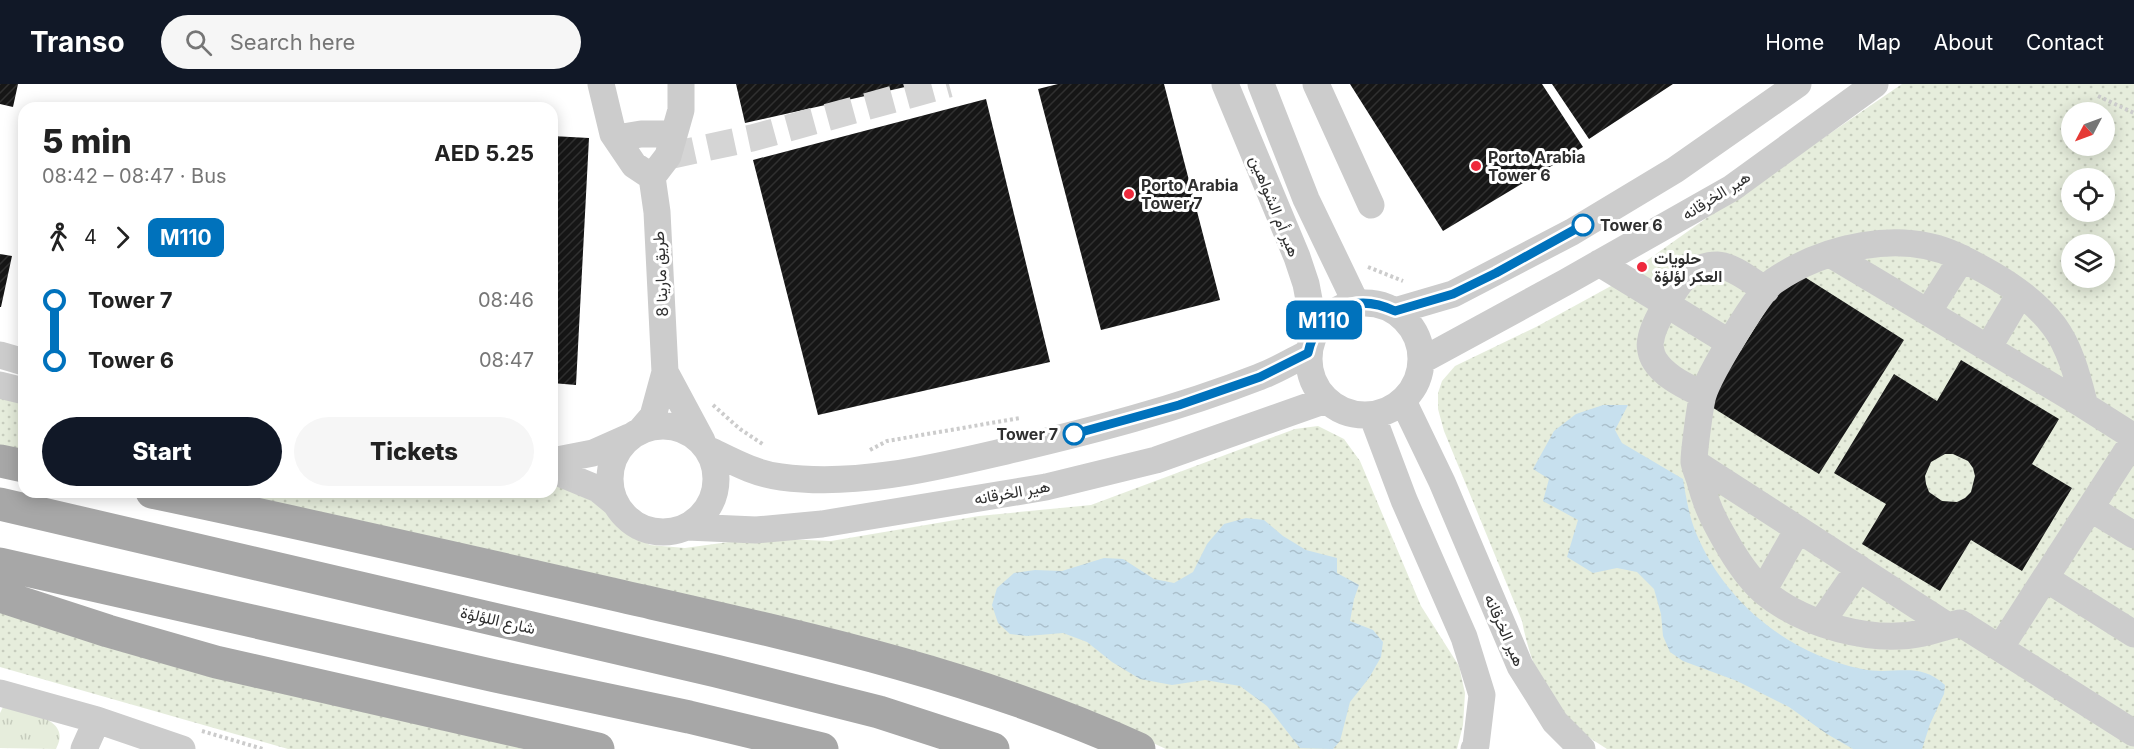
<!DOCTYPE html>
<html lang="en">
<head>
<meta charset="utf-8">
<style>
  :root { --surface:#fff; --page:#f6f6f6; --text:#222; --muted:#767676; --accent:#111827 }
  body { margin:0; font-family:Inter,Vazirmatn,sans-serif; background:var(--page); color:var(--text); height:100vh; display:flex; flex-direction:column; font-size:22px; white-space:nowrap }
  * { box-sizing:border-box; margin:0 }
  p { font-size:20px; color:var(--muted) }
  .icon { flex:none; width:33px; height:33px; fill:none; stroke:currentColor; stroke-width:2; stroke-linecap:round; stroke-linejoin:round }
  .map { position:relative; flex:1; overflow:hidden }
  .drawer { position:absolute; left:18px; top:18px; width:540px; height:396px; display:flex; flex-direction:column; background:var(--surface); border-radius:18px; box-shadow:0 3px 15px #0003 }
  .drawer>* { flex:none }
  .badge { padding:0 12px; border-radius:9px; font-size:21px; line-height:39px }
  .needle { width:39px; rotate:229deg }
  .controls { position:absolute; left:2061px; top:18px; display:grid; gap:12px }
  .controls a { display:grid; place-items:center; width:54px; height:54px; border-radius:50%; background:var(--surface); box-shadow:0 3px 15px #0003; font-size:30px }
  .map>.badge { position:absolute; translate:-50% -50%; box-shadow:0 0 0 3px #fff }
  .legs { display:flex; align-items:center; gap:9px; height:66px; padding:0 24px; font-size:20px }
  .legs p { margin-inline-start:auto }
  .headline { display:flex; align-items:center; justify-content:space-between; height:102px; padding:0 24px }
  h1 { font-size:33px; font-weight:800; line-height:45px }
  .primary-button { display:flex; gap:12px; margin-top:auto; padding:12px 24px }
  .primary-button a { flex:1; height:69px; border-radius:36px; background:var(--accent); color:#fff; font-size:24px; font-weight:800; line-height:69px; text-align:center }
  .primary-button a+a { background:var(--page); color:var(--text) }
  ul { padding:0 24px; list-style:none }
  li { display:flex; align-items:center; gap:21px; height:60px; font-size:22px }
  li i { display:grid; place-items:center; width:9px; height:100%; margin:0 8px; background:currentColor }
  li i::after { content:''; width:15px; height:15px; margin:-8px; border:4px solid; border-radius:50%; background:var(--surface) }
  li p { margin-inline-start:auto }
  li:first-child i { background:linear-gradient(#0000 50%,currentColor 0) }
  li:last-child i { background:linear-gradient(currentColor 50%,#0000 0) }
  header { display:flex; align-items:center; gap:36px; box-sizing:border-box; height:84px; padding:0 30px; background:var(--accent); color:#fff }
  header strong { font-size:28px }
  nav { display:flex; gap:33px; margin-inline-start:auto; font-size:21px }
  .search { width:420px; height:54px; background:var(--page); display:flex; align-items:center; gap:15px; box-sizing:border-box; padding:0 21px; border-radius:33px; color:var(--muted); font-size:22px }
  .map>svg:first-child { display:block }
</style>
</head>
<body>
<header>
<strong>Transo</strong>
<div class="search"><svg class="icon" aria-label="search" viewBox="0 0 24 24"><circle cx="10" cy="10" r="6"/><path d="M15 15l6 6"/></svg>Search here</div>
<nav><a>Home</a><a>Map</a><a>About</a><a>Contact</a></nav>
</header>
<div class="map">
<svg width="2134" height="665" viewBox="0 0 2134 665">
  <defs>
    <pattern id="grass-tufts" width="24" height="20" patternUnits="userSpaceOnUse" patternTransform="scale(1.5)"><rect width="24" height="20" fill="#e6eddc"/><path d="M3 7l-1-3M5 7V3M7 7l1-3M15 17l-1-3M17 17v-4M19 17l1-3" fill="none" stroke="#c6ccbd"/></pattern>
    <pattern id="garden-dots" width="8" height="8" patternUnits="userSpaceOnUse" patternTransform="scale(1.5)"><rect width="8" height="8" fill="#e6eddc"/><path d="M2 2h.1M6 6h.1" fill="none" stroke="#c6ccbd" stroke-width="1.8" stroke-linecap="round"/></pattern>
    <pattern id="water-ripples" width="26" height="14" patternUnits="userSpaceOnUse" patternTransform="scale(1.5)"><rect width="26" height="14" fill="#c7e0ee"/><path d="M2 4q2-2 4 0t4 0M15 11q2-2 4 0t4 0" fill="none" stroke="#abc0cc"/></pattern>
    <pattern id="building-hatch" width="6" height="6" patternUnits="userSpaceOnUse" patternTransform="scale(1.5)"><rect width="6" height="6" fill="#161616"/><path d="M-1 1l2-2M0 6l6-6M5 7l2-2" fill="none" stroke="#303030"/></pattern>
  </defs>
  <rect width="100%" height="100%" fill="#fff"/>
  <path fill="url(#grass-tufts)" d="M3,623C23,628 74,633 56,665L0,664V629Z"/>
  <path fill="url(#garden-dots)" fill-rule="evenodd" d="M1902,0H2134V665H1607C1591,655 1571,642 1560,627C1539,601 1528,568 1522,537L1444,347L1438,325V309L1442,297L1455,282L1536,243L1611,202L1708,133ZM2072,28H2104V62H2072ZM2072,94H2104V128H2072ZM2072,160H2104V194H2072Z
    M0,312L24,317V369L0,364Z
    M1318,342L1344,355L1360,377L1421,522L1459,582L1465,609L1463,641L1457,665H1166L1114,641L223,408H552V394L610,427L625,445L650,461L685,464L758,454L831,457L979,432L1091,421L1295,345Z
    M0,524L553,665H288L0,583Z"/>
  <path fill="url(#water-ripples)" d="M1603,321H1628L1615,346L1622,359L1683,395C1686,413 1689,432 1696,449C1725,519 1789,570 1862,585C1894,592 1918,576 1945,601L1944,610L1930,640L1922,665H1853L1827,650L1789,623L1737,597L1683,577L1670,568L1663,552L1661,530L1654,505L1637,488L1617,484L1593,489L1567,473L1578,436L1543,417L1549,395L1533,385L1554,347L1576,330Z
    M1246,434L1264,436L1283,452L1306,466L1337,474V489L1359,501L1354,515L1350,537L1373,546L1383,558L1381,573L1369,594L1350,618L1340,657L1333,665L1300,664L1267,622L1240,602L1205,596L1172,601L1140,595L1112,578L1087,558L1063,549L1027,552L1010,550L998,539L992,521L997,504L1014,489L1035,486L1062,487L1104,474L1123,475L1154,495L1174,499L1193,488L1207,460L1224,440Z"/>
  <path fill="url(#building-hatch)" fill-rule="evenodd" d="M0,0H18L13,23L0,20Z
    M736,0H914V1L745,39Z
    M1058,0H1164L1220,216L1101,246L1038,5Z
    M1350,0H1542L1583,63L1443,147Z
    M1552,0H1673L1589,55Z
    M986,15L1050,278L818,331L753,76Z
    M552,52L589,54L576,301L552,299Z
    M0,170L12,172L1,223H0Z
    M1792,185L1904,256L1819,390L1707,320Z
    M1961,276L2059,335L2032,380L2072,404L2022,487L1971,456L1940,507L1862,460L1886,420L1834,389L1894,290L1937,317ZM1945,370H1953L1968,377L1973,384L1975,392L1971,408L1965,414L1957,418L1942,417L1929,408L1926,400L1925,392L1931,378Z"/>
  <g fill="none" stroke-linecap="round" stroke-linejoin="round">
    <path stroke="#d5d5d5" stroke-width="27" stroke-dasharray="27 14" stroke-linecap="butt" d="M668,72L752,54L949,0"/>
    <path stroke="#ccc" stroke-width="4" stroke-dasharray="3 3" stroke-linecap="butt" d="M2098,12L2134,29
      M1368,183L1403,197
      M713,321L740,345L764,361
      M870,366L887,357L1020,334
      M202,647L263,665"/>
    <path stroke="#ccc" stroke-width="27" d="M601,0L613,50L634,81L652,93
      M1225,0L1297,173L1306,200L1315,247
      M1261,0L1306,115L1356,219
      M1316,0L1371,121
      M617,54L641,50H673
      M652,93L668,72L681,26V0
      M1830,170L2085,322L2134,353
      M1599,179L1730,259
      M1309 275a56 56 0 1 1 112 0a56 56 0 1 1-112 0Z
      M1395,227L1453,210L1572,148L1675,86L1798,0
      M1928,228L1962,174
      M1988,264L2020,210
      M0,271L24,278
      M1421,277L1566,198L1732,104L1875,0
      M665,288L702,357
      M0,301L24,307
      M1703,311C1686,302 1665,293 1655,277C1651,271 1649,261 1651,255C1653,240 1676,201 1687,191C1695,185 1707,181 1717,181C1734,182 1752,198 1766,206
      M1403,317L1442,398L1520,582L1555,638L1582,665
      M2085,322C2078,295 2071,265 2054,242C2030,210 1992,189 1957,172C1900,145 1824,163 1774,197C1758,208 1709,291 1703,311C1700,321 1694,368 1694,378C1695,384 1698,391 1700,397C1706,420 1712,433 1724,454C1734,472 1748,494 1764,508C1804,541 1872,560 1923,549C1935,546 1947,542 1960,539L2134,649
      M1372,331L1404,416L1464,553L1482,611L1476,661L1474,665
      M610 395a53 53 0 1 1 106 0a53 53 0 1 1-106 0Z
      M641,346L653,332L665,288L657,128L652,93
      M709,366C732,377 755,390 781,393C856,403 933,384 1006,367C1091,347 1177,325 1259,293C1276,287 1292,277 1308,269
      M552,377L593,369L629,353
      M1694,378L1948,542
      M552,386L598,405L615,419
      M2090,424L2134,451
      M687,443L756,446L822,440L1046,403L1156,376L1326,316
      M2045,494L2134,550
      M1763,507L1798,445
      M1821,539L1859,484
      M2000,564L2134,356
      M0,609L97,636L182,665
      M84,665L97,636"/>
    <path stroke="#a7a7a7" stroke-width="33" d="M0,377L24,382
      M152,408C316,442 480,480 643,517C811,555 982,593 1139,665
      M0,420L716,587L879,628L993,665
      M0,480L495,592L689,633L822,665
      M0,512L108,547L216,578L598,665"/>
  </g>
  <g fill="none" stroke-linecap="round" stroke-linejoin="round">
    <defs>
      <path id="line-1" d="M1074,350L1179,321L1260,293L1308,269C1318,225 1354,208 1395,227L1453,210L1496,189L1583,141"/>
    </defs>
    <use href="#line-1" stroke="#fff" stroke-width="14"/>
    <use href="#line-1" stroke="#0072bc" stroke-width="9"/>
  </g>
  <g fill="#ee293c" stroke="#fff" stroke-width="2">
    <circle cx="1476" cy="82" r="6"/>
    <circle cx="1129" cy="110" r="6"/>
    <circle cx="1642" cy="183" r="6"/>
  </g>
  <g fill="#fff" stroke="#0072bc" stroke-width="3">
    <circle cx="1583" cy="141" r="10"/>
    <circle cx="1074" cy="350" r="10"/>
  </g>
  <g text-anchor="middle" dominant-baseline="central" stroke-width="6" stroke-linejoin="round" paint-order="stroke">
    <g font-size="16" font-weight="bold" fill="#2f2f2f" stroke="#fff" text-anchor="start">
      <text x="1488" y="73">Porto Arabia<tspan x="1488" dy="18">Tower 6</tspan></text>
      <text x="1141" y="101">Porto Arabia<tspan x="1141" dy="18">Tower 7</tspan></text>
      <text x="1654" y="174">حلويات<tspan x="1654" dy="18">العكر لؤلؤة</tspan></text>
    </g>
    <g font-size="16" fill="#2f2f2f" stroke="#fff">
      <text transform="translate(1716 111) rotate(-32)">هير الخرقانه</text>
      <text transform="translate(1275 122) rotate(68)">هير أم الشواهين</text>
      <text transform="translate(660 190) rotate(-93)">طريق مارينا 8</text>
      <text transform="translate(1012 408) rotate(-10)">هير الخرقانه</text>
      <text transform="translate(498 536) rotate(13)">شارع اللؤلؤة</text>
      <text transform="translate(1505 546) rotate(66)">هير الخرقانه</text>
    </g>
    <g font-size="16" font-weight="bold" fill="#2f2f2f" stroke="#fff" text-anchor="start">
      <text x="1600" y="141">Tower 6</text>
      <text x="1058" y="350" text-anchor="end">Tower 7</text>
    </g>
  </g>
</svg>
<div class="controls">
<a><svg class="needle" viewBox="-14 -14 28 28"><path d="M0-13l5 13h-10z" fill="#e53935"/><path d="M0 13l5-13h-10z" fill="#767676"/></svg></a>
<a><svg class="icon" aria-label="locate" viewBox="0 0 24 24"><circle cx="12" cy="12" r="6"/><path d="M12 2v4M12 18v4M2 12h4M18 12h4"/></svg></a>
<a><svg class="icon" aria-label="layers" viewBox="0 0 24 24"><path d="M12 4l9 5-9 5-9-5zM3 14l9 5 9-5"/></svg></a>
</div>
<b class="badge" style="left:1324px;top:236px;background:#0072bc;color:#fff">M110</b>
<section class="drawer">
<div class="headline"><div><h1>5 min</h1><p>08:42 – 08:47 · Bus</p></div><b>AED 5.25</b></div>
<div class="legs"><svg class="icon" aria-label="walk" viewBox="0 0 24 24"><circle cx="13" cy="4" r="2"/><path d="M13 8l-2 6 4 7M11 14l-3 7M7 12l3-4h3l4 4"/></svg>4<svg class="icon" aria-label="forward" viewBox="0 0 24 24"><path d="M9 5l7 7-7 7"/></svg><b class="badge" style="background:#0072bc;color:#fff">M110</b></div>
<ul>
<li><i style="color:#0072bc"></i><b>Tower 7</b><p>08:46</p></li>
<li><i style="color:#0072bc"></i><b>Tower 6</b><p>08:47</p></li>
</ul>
<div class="primary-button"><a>Start</a><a>Tickets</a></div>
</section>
</div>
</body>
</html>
